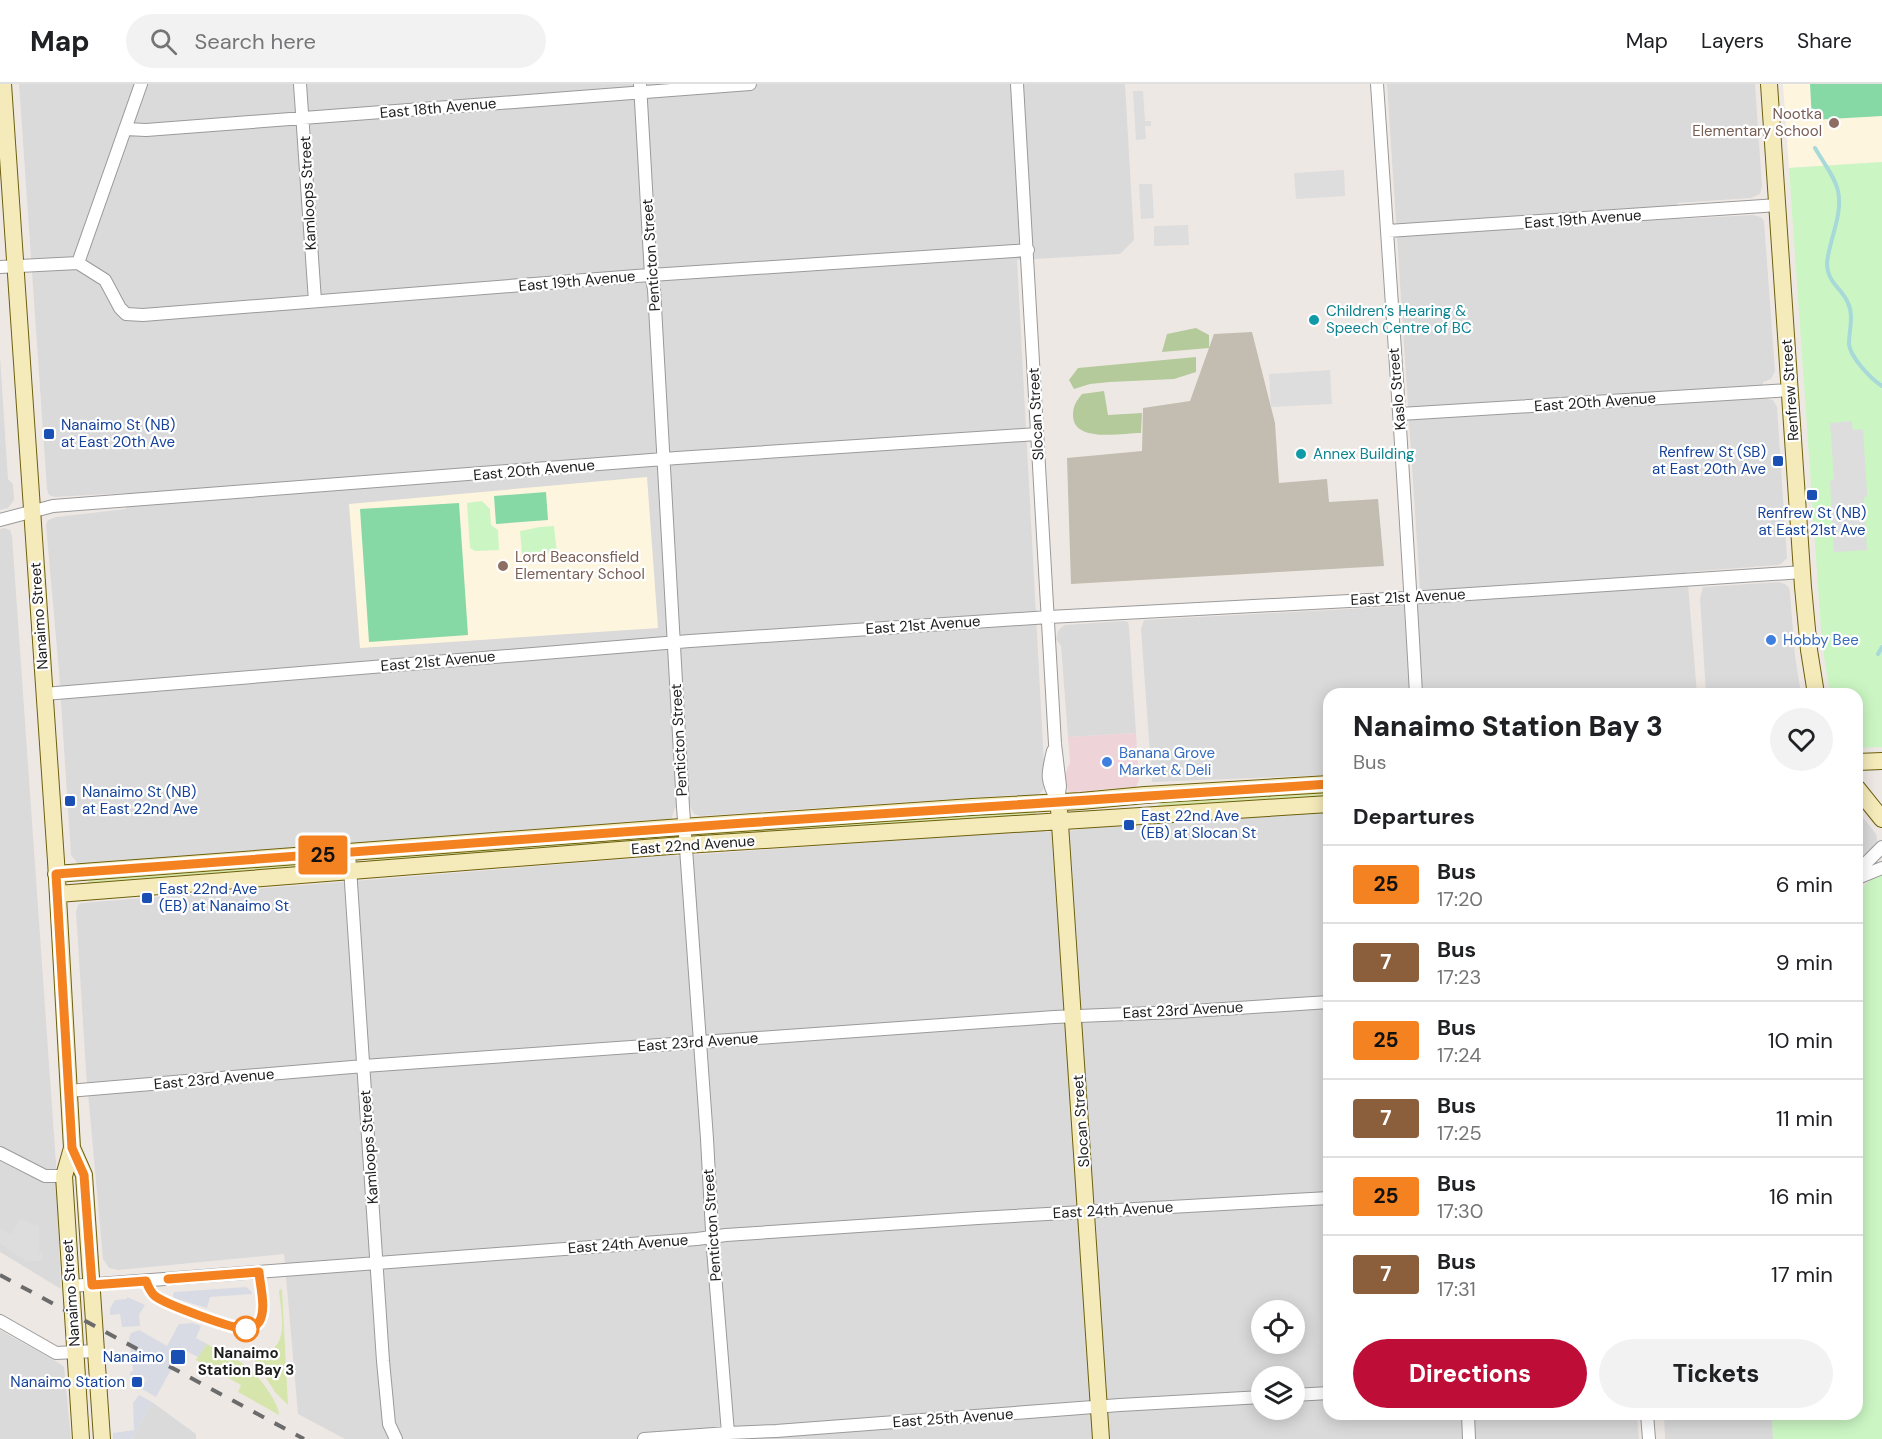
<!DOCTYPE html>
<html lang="en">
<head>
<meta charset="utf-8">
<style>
  :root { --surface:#fff; --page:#f2f2f2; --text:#202124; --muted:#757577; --line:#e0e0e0; --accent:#be0d37 }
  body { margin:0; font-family:"DM Sans",sans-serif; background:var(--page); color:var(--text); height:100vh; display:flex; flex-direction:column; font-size:22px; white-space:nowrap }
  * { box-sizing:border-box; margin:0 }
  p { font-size:20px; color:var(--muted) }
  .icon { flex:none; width:33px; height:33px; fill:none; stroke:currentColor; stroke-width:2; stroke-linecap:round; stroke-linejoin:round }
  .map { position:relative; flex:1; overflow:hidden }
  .side { position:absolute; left:1323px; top:604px; width:540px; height:732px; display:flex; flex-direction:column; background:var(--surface); border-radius:18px; box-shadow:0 3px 15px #0003 }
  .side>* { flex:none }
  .badge { padding:0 12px; border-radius:4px; font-size:21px; line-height:39px }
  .buttons { position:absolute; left:1251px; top:1216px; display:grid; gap:12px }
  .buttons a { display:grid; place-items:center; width:54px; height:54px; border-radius:50%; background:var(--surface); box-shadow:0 3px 15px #0003; font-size:30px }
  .map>.badge { position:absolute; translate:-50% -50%; box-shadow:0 0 0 3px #fff }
  h2 { padding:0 30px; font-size:22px; line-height:54px }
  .round { display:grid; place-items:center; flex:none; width:63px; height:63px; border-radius:32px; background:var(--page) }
  .headline { display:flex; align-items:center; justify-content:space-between; height:102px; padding:0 30px }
  h1 { font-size:28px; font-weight:800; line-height:45px }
  .action { display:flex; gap:12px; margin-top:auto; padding:12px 30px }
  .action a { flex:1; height:69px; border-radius:36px; background:var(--accent); color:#fff; font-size:24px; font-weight:800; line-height:69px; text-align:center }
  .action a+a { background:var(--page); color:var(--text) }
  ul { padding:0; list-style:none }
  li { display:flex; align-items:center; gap:18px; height:78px; padding:0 30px; border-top:2px solid var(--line) }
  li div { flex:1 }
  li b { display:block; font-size:22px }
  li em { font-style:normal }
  li .badge { min-width:66px; font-weight:700; text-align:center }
  header { display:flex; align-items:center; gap:36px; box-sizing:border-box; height:84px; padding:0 30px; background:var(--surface); border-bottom:2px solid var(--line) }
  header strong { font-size:28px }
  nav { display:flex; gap:33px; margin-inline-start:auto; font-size:21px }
  .search { width:420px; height:54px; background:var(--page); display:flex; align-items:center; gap:15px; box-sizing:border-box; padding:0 21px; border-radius:33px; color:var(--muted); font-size:22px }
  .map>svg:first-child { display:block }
</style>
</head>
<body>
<header>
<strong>Map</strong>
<div class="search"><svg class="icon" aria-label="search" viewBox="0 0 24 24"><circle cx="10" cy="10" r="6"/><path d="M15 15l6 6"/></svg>Search here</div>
<nav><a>Map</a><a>Layers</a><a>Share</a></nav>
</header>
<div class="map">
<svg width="1882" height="1355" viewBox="0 0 1882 1355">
  <rect width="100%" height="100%" fill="#eee8e4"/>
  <path fill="#dbdada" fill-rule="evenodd" d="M19,0H1125L1134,156L1120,170L1017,176L1045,699L1043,706L1036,713L1020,714L1014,711L700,732L694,730L690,722L675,724L671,736L656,740L650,736L84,781L78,780L71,771L59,588L46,441L48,436L56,433L126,425L127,409L55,413L49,411L47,405Z
    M1387,0H1755L1762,102L1760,110L1751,114L1677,119L1680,135L1753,131L1761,133L1764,137L1775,287L1771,295L1763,298V314L1773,316L1777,323L1787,474L1781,480L1778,481L1687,488L1697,610H1329V691L1152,698L1141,545L1144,536L1421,521Z
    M0,272L8,395L13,400L14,416L8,424L0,426Z
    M4,444L10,446L12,452L56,1080L61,1205L0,1168V445Z
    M1779,498L1785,500L1789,504L1790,509L1795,572L1801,610H1706L1700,514L1703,503Z
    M1124,537L1128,538L1129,543L1136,649L1068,653L1061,562L1056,555L1058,547L1064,541Z
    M1857,726L1876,750L1878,759L1876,764L1857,783Z
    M1329,728V1330L1637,1331L1639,1355H345L298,1330L284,1170L118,1186L109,1184L103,1175L86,987L76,828L78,821L81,819L652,773L657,768L673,770L676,772L1044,746L1047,748L1077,746L1084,743ZM1262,1227H1294V1260H1262ZM1262,1293H1294V1326H1262Z
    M0,1246L59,1279L64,1283L71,1355H0Z
    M152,1318L196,1350V1355H132Z
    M1664,1331H1772L1773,1355H1665Z"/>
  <path fill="#eed4d9" d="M1136,649L1139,696L1136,703L1096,706L1089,710L1072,709L1068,707L1065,691L1070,678L1068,653Z"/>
  <path fill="#fdf5de" d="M1783,0H1882V78L1789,84Z
    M647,393L658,544L360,564L349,420Z"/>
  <path fill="#c2bdb0" d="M1252,248L1275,339L1279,399L1327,395L1329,418L1378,415L1384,482L1071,500L1067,374L1142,367L1143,324L1190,317L1214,250Z"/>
  <path fill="#d6e5ac" d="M1329,706V713L1154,724L1164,717Z
    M1036,726V731L704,753V748Z
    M667,750L668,757L370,778L371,773Z
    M328,777L329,782L87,801V799L91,795Z
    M282,1205L288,1321L275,1308L255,1277C263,1272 273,1267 278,1259C286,1245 280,1221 279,1206Z
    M207,1260C221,1268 237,1274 249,1284C258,1291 280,1320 279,1331L238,1308L241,1301L196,1276Z"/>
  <path fill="#b4ca9b" d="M1196,244L1209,251V264L1162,268L1167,250Z
    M1196,273V288L1174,295L1110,298L1090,300L1074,305L1069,296L1078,284Z
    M1104,307L1108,331L1142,329L1141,349C1122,349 1074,359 1073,332C1073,321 1076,318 1082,310Z"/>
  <path fill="#cbf6c3" d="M1882,78V663L1857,664V610H1830L1822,560L1789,84Z
    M482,417L490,425L491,441L498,446L499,466L475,467L470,464L467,419Z
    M554,442L557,469L522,471L520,447L540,443Z
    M1882,789V1355H1773L1772,1331L1857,1330V808L1872,795Z"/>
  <path fill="#86d8a5" d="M1810,0H1882V32L1812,36Z
    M546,408L548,436L496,440L494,412Z
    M459,419L468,551L369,558L360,425Z"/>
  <path fill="#ddd" d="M1133,7H1143L1145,37H1151V42H1145L1146,55L1136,56Z
    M1344,86L1345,112L1296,115L1294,89Z
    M1139,100H1152L1154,134L1141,135Z
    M1188,141L1189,161L1154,162V142Z
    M1330,286L1332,320L1271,323L1269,290Z
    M1852,337L1853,346L1863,345L1867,408V413H1864L1867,466L1834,468L1830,397L1834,396L1830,339Z
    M20,1135L39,1142V1168L42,1169L43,1177H26L0,1159V1145L11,1150Z"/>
  <path fill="#d8dbe3" d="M246,1203L251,1207L252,1210L210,1213L207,1224L174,1214L173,1212L174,1208Z
    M127,1213L145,1221L139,1231L140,1242L122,1243L120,1230L110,1231V1225L115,1216L127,1215Z
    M193,1239L201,1242L196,1254L207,1260L198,1273L184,1266L179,1271L156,1313L142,1305L146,1295L131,1297L130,1288L133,1287L129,1254L131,1249L139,1246L167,1262L179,1240Z
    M139,1311L152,1318L132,1355H113V1349L134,1346L133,1319Z"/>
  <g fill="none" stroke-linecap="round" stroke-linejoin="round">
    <path stroke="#a7d9d8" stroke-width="4" d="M1815,64C1834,96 1846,104 1835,144C1832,155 1828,168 1827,179C1827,199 1842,204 1848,219C1854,231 1849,247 1849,260C1850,273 1871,295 1882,302
      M1878,570L1882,563"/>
    <defs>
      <path id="street" d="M300,0L315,217
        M640,0L651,191L654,205L683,723L707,1055L713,1165L728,1349
        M1017,0L1055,660L1060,702L1058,718
        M1377,0C1391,203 1405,407 1416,610
        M125,45L146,46L750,0
        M1388,147L1778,121
        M78,179L141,0
        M0,183L78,179L105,196L120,224L126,230L143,231L636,192L1028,166
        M1400,330L1790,306
        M0,436L53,422L677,374L1037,350
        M44,610L690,557L1049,533L1424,513L1803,488
        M1053,667C1047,691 1046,696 1058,718
        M349,769L383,1277L389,1340L396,1355
        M1860,793L1882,784
        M1857,796L1866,779L1882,763
        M68,1007L364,982L1054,933L1177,928L1329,918
        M0,1069L45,1092H64
        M71,1202L697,1155L726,1151L978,1134L1329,1114
        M0,1237L56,1269L96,1267
        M1294,1311L1329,1309
        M1468,1330L1469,1355
        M1647,1330L1649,1355
        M644,1355L728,1349L776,1347L1120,1321L1262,1313"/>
      <path id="secondary" d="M3,0L56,777L72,1064L64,1092L81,1355
        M1769,0L1803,503L1809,566L1816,610
        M1857,678L1882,677
        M1857,704L1882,735
        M1059,725L1101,1355
        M56,790L668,744L972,723L1081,717L1145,711L1329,700
        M58,810L670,762L1329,720
        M72,1064L84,1091L102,1355"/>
    </defs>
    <use href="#street" stroke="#9a9a9a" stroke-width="14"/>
    <use href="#secondary" stroke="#6d600c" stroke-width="18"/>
    <use href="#street" stroke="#fff" stroke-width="12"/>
    <use href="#secondary" stroke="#f5eaba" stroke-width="16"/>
    <path stroke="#6b6b6b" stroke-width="4" stroke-dasharray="12 12" stroke-linecap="butt" d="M0,1191L304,1355"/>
  </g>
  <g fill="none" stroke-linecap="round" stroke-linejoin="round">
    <defs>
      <path id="line" d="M168,1195L259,1188C260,1202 267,1226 259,1238C256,1242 251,1245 247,1245C235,1246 165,1220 155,1212C150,1208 148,1202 146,1197L92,1201L84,1091L72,1064L56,790L744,739L1329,700"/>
    </defs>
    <use href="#line" stroke="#fff" stroke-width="14"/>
    <use href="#line" stroke="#f58220" stroke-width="9"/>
  </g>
  <g fill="#8d6e63" stroke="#fff" stroke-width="2">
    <circle cx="1834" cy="39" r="6"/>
    <circle cx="503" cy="482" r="6"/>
  </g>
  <g fill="#0f9aa8" stroke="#fff" stroke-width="2">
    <circle cx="1314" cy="236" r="6"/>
    <circle cx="1301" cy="370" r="6"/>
  </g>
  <g fill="#1a4fb4" stroke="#fff" stroke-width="2">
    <rect x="43" y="344" width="12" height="12" rx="3"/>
    <rect x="1772" y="371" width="12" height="12" rx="3"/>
    <rect x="1806" y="405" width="12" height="12" rx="3"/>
    <rect x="64" y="711" width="12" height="12" rx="3"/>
    <rect x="1123" y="735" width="12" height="12" rx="3"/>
    <rect x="141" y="808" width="12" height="12" rx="3"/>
    <rect x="170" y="1265" width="16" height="16" rx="3"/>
    <rect x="131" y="1292" width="12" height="12" rx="3"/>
  </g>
  <g fill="#3f7fe0" stroke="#fff" stroke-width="2">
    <circle cx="1771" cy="556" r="6"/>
    <circle cx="1107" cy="678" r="6"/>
  </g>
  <circle fill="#fff" stroke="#f58220" stroke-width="3" cx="246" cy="1245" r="12"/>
  <g text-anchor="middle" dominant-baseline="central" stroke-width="4.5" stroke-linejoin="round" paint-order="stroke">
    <g font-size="15" fill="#1d1d1d" stroke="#fff">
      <text transform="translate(438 24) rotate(-5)">East 18th Avenue</text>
      <text transform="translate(308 109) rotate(-93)">Kamloops Street</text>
      <text transform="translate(1583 135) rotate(-4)">East 19th Avenue</text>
      <text transform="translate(651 171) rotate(-94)">Penticton Street</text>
      <text transform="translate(577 197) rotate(-5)">East 19th Avenue</text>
      <text transform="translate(1397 305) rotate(-95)">Kaslo Street</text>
      <text transform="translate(1790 306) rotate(-94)">Renfrew Street</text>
      <text transform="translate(1595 318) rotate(-4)">East 20th Avenue</text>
      <text transform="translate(1036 330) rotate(-93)">Slocan Street</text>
      <text transform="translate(534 386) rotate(-5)">East 20th Avenue</text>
      <text transform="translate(1408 513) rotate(-3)">East 21st Avenue</text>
      <text transform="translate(39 532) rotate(-94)">Nanaimo Street</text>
      <text transform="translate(923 541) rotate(-4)">East 21st Avenue</text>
      <text transform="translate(438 577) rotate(-5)">East 21st Avenue</text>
      <text transform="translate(679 656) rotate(-93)">Penticton Street</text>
      <text transform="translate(693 761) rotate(-4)">East 22nd Avenue</text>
      <text transform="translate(1183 926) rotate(-3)">East 23rd Avenue</text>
      <text transform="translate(698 958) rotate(-4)">East 23rd Avenue</text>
      <text transform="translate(214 995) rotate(-5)">East 23rd Avenue</text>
      <text transform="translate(1081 1037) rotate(-94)">Slocan Street</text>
      <text transform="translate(369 1063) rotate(-94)">Kamloops Street</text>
      <text transform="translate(1113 1126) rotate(-3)">East 24th Avenue</text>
      <text transform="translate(712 1141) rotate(-94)">Penticton Street</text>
      <text transform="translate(628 1160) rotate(-4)">East 24th Avenue</text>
      <text transform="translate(71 1209) rotate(-94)">Nanaimo Street</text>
      <text transform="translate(953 1334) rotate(-4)">East 25th Avenue</text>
    </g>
    <g font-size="15" fill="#785e54" stroke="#fff" text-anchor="end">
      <text x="1822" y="30">Nootka<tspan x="1822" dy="17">Elementary School</tspan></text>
      <text x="515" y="473" text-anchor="start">Lord Beaconsfield<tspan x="515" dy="17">Elementary School</tspan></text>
    </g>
    <g font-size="15" fill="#0d838f" stroke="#fff" text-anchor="start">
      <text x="1326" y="227">Children’s Hearing &amp;<tspan x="1326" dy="17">Speech Centre of BC</tspan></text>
      <text x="1313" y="370">Annex Building</text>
    </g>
    <g font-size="15" fill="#164399" stroke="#fff" text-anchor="start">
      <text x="61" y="341">Nanaimo St (NB)<tspan x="61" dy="17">at East 20th Ave</tspan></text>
      <text x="1766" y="368" text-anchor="end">Renfrew St (SB)<tspan x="1766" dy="17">at East 20th Ave</tspan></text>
      <text x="1812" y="429" text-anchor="middle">Renfrew St (NB)<tspan x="1812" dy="17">at East 21st Ave</tspan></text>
      <text x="82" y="708">Nanaimo St (NB)<tspan x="82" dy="17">at East 22nd Ave</tspan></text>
      <text x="1141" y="732">East 22nd Ave<tspan x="1141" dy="17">(EB) at Slocan St</tspan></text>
      <text x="159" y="805">East 22nd Ave<tspan x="159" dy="17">(EB) at Nanaimo St</tspan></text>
      <text x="164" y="1273" text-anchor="end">Nanaimo</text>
      <text x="125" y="1298" text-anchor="end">Nanaimo Station</text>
    </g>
    <g font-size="15" fill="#366cbe" stroke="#fff" text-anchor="start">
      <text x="1783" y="556">Hobby Bee</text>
      <text x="1119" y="669">Banana Grove<tspan x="1119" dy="17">Market &amp; Deli</tspan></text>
    </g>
    <g font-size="15" font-weight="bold" fill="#1d1d1d" stroke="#fff">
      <text x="246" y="1269">Nanaimo<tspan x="246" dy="17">Station Bay 3</tspan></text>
    </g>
  </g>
</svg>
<div class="buttons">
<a><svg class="icon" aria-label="locate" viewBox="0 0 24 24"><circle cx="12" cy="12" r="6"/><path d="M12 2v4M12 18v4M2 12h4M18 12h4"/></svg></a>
<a><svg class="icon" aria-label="layers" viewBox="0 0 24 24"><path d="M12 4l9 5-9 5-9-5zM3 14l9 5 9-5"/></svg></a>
</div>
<b class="badge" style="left:323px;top:771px;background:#f58220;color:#111">25</b>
<section class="side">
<div class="headline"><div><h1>Nanaimo Station Bay 3</h1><p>Bus</p></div><a class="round"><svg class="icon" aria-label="heart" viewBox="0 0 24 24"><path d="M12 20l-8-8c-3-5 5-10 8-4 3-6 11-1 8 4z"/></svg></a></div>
<h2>Departures</h2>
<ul>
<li><span class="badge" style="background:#f58220;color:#111">25</span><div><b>Bus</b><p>17:20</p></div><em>6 min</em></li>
<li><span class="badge" style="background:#8b5e3c;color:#fff">7</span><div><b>Bus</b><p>17:23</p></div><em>9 min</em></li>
<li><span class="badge" style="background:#f58220;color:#111">25</span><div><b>Bus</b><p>17:24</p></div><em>10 min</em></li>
<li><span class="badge" style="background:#8b5e3c;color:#fff">7</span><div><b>Bus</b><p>17:25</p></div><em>11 min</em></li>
<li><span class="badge" style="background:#f58220;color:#111">25</span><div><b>Bus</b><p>17:30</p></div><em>16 min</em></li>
<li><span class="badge" style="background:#8b5e3c;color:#fff">7</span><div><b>Bus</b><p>17:31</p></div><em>17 min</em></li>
</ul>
<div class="action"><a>Directions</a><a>Tickets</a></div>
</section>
</div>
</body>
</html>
